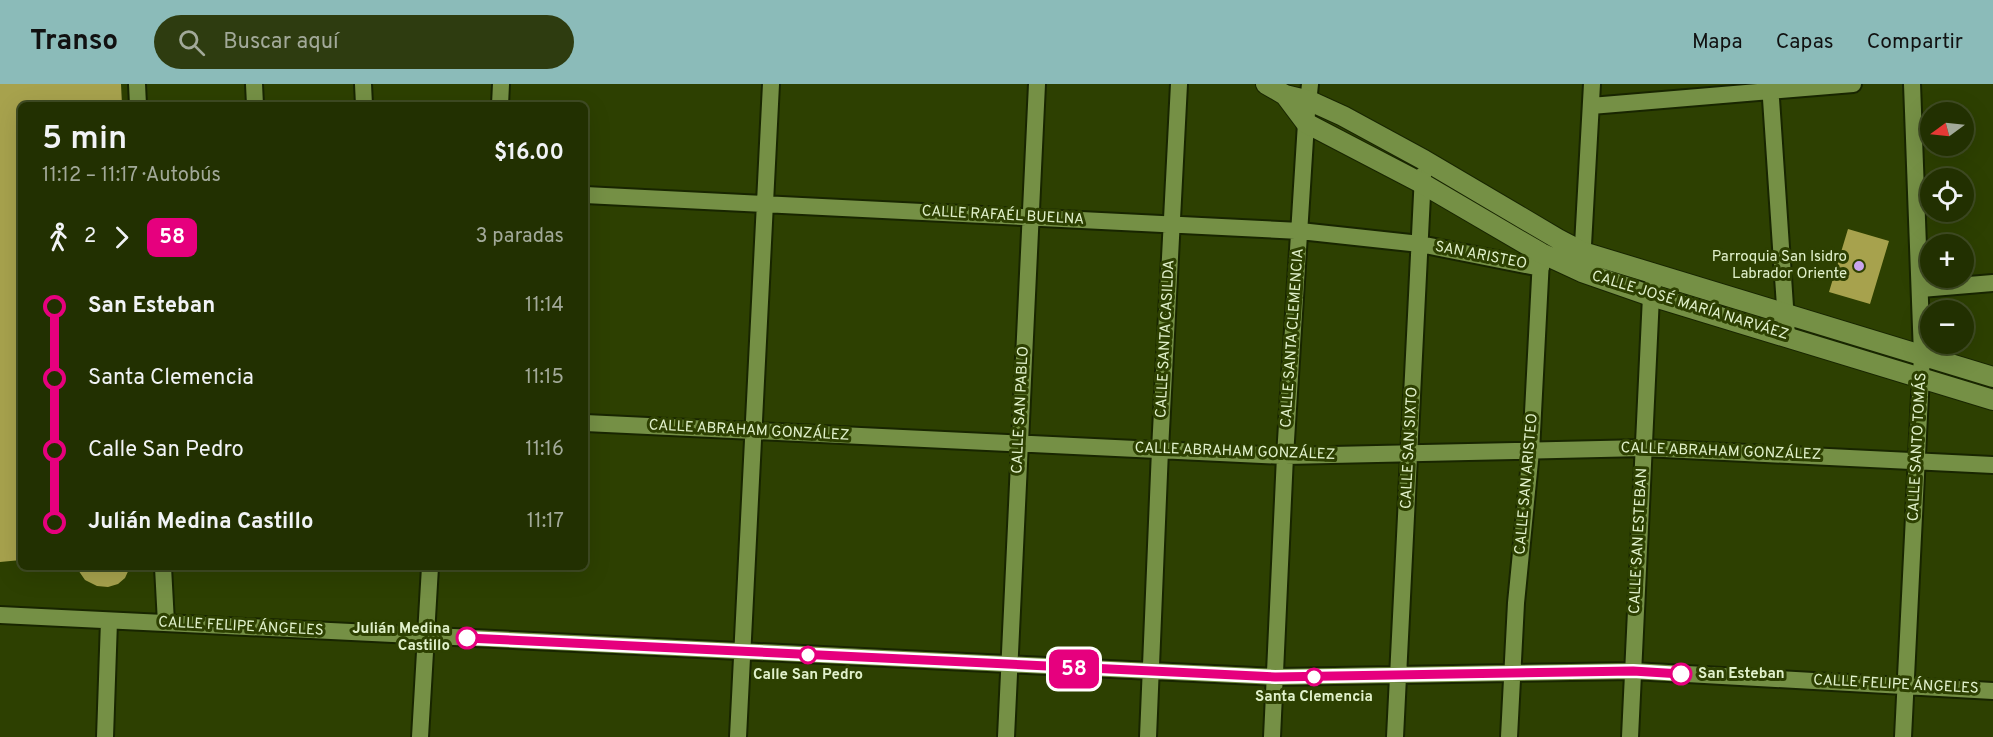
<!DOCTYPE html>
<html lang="es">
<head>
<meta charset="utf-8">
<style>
  :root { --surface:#223001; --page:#2e3c10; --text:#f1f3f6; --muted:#a2a999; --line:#3f4b23; --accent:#8bbbb9 }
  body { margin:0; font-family:Overpass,sans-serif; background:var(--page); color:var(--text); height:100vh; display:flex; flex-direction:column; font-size:22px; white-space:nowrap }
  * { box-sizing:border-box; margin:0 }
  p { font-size:20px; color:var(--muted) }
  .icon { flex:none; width:33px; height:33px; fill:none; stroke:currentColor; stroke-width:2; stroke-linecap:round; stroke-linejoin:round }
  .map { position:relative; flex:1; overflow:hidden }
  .drawer { position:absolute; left:18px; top:18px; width:570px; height:468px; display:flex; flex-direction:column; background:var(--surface); border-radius:9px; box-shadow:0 6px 24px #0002,0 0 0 2px var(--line) }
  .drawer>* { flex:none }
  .badge { padding:0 12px; border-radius:9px; font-size:21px; line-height:39px }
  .needle { width:39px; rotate:255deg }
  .controls { position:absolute; left:1920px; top:18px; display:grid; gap:12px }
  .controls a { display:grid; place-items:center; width:54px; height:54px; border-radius:50%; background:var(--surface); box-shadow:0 6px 24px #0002,0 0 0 2px var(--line); font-size:30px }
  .map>.badge { position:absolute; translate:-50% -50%; box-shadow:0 0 0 3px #fff }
  .legs { display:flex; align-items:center; gap:9px; height:66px; padding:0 24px; font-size:20px }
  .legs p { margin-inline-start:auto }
  .head { display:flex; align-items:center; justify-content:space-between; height:102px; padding:0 24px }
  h1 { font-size:33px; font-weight:600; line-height:45px }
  ul { padding:0 24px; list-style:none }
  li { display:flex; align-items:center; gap:21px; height:72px; font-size:22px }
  li i { display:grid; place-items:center; width:9px; height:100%; margin:0 8px; background:currentColor }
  li i::after { content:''; width:15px; height:15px; margin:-8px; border:4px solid; border-radius:50%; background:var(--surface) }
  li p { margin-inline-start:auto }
  li:first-child i { background:linear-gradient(#0000 50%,currentColor 0) }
  li:last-child i { background:linear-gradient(currentColor 50%,#0000 0) }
  header { display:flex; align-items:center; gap:36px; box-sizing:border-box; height:84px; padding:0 30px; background:var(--accent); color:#111 }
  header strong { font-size:28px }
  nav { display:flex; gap:33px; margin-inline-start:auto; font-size:21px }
  .search { width:420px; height:54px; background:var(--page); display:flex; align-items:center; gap:15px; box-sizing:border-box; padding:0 21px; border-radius:33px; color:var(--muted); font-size:22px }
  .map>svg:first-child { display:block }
</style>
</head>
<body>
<header>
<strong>Transo</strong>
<div class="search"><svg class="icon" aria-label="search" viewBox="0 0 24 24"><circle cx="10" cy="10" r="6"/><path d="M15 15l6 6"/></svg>Buscar aquí</div>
<nav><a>Mapa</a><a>Capas</a><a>Compartir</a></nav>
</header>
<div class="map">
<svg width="1993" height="653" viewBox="0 0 1993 653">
  <rect width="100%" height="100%" fill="#2d4001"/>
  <path fill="#a7a24d" d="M0,0H121L122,21H21V476L0,478Z
    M1848,145L1889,157L1870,220L1829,208Z
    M76,483H130L125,494L118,500L108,503L97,502L85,496Z"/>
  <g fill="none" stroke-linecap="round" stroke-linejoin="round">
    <defs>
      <path id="minor" d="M137,0L138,21
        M254,0L255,21
        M363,0L364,21
        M1770,0L1787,252
        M500,21L501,0
        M1591,22L1853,0
        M585,111L1300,147L1420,160L1541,184
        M1582,179L1592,0
        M1921,205L1993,199
        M585,339L1285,372L1644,364L1993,381
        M163,483L166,539
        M0,531L1275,593L1633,587L1993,607
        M105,653L109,537
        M420,653L430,483
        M738,653L771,0
        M1006,653L1037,0
        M1148,653L1160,366L1179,0
        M1272,653L1285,372L1306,39L1310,0
        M1395,653L1423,91
        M1509,653L1516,519L1531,367L1541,175
        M1630,653L1651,212L1655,190
        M1903,653L1922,271L1912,0"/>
      <path id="tertiary" d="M1266,0L1285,11L1310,17L1343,32L1424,76L1558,155L1583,168L1993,293
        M1285,11L1306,39L1423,100L1541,169L1582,188L1651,212L1993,316"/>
    </defs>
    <use href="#minor" stroke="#182500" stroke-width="20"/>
    <use href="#tertiary" stroke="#182500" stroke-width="22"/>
    <use href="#minor" stroke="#759045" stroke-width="16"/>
    <use href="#tertiary" stroke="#759045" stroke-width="20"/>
  </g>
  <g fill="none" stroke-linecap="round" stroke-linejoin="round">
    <defs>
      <path id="line-1" d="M467,554L1275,593L1633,587L1681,590"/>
    </defs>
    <use href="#line-1" stroke="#fff" stroke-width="14"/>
    <use href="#line-1" stroke="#e6007e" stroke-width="9"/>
  </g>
  <circle fill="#c9a5ee" stroke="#2d4001" stroke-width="2" cx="1859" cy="182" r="6"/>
  <g fill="#fff" stroke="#e6007e" stroke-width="3">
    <circle cx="467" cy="554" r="10"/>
    <circle cx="808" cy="571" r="8"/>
    <circle cx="1681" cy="590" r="10"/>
    <circle cx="1314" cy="593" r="8"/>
  </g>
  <g text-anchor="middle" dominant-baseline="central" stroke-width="6" stroke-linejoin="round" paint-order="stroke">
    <g font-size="15" fill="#e1f1cb" stroke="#2d4001">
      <text transform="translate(1003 132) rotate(3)">CALLE RAFAÉL BUELNA</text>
      <text transform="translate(1481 172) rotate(11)">SAN ARISTEO</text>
      <text transform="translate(1690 222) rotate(17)">CALLE JOSÉ MARÍA NARVÁEZ</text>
      <text transform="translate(1293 254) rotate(-86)">CALLE SANTA CLEMENCIA</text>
      <text transform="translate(1166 255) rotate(-87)">CALLE SANTA CASILDA</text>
      <text transform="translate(1021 326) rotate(-87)">CALLE SAN PABLO</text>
      <text transform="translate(749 347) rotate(3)">CALLE ABRAHAM GONZÁLEZ</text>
      <text transform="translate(1918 363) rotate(-87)">CALLE SANTO TOMÁS</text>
      <text transform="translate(1410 364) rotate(-87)">CALLE SAN SIXTO</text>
      <text transform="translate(1235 368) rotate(2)">CALLE ABRAHAM GONZÁLEZ</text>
      <text transform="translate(1721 368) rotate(2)">CALLE ABRAHAM GONZÁLEZ</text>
      <text transform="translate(1527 400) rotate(-85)">CALLE SAN ARISTEO</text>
      <text transform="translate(1639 457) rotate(-87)">CALLE SAN ESTEBAN</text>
      <text transform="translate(241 543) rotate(3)">CALLE FELIPE ÁNGELES</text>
      <text transform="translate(1896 601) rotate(3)">CALLE FELIPE ÁNGELES</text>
    </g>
    <g font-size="15" fill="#e1f1cb" stroke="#2d4001" text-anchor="end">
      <text x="1847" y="173">Parroquia San Isidro<tspan x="1847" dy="17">Labrador Oriente</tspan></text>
    </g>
    <g font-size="15" font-weight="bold" fill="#e1f1cb" stroke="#2d4001">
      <text x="450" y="545" text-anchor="end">Julián Medina<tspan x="450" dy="17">Castillo</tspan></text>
      <text x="1698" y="590" text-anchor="start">San Esteban</text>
      <text x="808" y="591">Calle San Pedro</text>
      <text x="1314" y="613">Santa Clemencia</text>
    </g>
  </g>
</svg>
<div class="controls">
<a><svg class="needle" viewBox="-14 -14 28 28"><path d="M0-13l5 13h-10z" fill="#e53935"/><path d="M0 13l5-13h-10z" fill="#a2a999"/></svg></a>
<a><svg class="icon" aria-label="locate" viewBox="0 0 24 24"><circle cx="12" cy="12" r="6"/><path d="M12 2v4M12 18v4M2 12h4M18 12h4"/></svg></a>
<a>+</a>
<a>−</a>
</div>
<b class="badge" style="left:1074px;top:585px;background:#e6007e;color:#fff">58</b>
<section class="drawer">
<div class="head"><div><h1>5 min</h1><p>11:12 – 11:17 · Autobús</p></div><b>$16.00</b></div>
<div class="legs"><svg class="icon" aria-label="walk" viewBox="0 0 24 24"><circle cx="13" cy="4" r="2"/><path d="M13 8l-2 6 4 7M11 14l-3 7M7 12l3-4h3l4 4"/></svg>2<svg class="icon" aria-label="forward" viewBox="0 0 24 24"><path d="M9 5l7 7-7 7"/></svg><b class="badge" style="background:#e6007e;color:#fff">58</b><p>3 paradas</p></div>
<ul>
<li><i style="color:#e6007e"></i><b>San Esteban</b><p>11:14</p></li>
<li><i style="color:#e6007e"></i><span>Santa Clemencia</span><p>11:15</p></li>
<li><i style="color:#e6007e"></i><span>Calle San Pedro</span><p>11:16</p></li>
<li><i style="color:#e6007e"></i><b>Julián Medina Castillo</b><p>11:17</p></li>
</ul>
</section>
</div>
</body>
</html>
